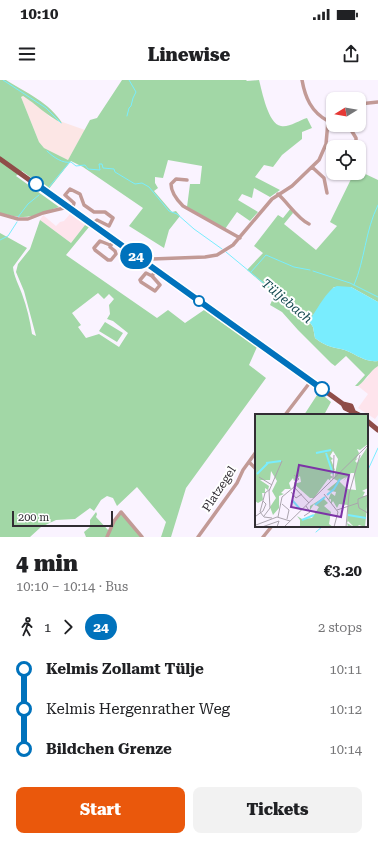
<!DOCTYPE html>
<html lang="en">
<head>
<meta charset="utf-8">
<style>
  :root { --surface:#fff; --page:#f2f2f2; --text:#202124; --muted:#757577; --accent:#ea580c }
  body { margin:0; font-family:"Roboto Serif",serif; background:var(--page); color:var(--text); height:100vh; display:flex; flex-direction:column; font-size:15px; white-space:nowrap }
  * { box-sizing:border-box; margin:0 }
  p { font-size:13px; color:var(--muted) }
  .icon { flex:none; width:22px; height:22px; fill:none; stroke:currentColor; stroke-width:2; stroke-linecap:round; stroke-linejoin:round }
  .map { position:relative; height:457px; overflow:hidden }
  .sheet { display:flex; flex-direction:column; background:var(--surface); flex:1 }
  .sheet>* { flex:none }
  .badge { padding:0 8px; border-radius:13px; font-size:14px; line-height:26px }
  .needle { width:26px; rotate:259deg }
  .fabs { position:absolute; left:326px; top:12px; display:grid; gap:8px }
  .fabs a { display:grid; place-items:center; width:40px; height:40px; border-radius:8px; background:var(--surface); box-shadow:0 1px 3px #0004; font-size:20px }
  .scale { position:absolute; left:12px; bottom:10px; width:101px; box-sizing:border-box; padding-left:4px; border:2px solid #312d33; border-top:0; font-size:11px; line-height:14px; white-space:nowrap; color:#312d33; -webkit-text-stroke:3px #fff; paint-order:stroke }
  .map>.badge { position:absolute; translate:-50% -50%; box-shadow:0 0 0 2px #fff }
  .legs { display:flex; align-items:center; gap:6px; height:44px; padding:0 16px; font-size:13px }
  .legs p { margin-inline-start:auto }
  .summary { display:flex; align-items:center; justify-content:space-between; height:68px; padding:0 16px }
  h1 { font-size:22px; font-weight:800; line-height:30px }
  .button { display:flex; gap:8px; margin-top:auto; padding:8px 16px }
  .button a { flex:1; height:46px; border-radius:8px; background:var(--accent); color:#fff; font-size:16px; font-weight:800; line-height:46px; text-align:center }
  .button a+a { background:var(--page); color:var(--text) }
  ul { padding:0 16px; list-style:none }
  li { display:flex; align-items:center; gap:14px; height:40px; font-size:15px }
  li i { display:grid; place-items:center; width:6px; height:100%; margin:0 5px; background:currentColor }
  li i::after { content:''; width:10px; height:10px; margin:-5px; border:3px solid; border-radius:50%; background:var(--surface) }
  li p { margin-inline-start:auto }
  li:first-child i { background:linear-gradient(#0000 50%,currentColor 0) }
  li:last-child i { background:linear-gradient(currentColor 50%,#0000 0) }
  .status { display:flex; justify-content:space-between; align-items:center; height:28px; padding:0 20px; background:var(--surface); direction:ltr }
  .status svg { height:11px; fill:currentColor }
  header { display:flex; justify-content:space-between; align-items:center; height:52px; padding:0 16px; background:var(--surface); font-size:18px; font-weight:800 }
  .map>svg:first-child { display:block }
</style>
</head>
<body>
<div class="status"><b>10:10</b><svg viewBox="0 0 49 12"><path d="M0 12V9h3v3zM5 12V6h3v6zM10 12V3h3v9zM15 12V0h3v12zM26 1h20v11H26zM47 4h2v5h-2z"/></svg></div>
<header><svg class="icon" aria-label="menu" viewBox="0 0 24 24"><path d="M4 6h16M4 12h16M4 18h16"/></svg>Linewise<svg class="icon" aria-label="share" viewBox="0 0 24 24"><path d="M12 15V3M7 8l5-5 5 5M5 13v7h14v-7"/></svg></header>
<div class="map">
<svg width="378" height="457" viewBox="0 0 378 457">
  <rect width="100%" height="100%" fill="#faf3ff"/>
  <path fill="#fce6e5" d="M22,16L38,25L51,38L85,50L68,80L44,68L39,62L21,17Z"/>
  <path fill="#fee4ec" d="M70,134L85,145L71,163L40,140L43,135L56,146L60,142L64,141Z
    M378,284V335L375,339L358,328L368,314L358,306L368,297L370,291Z"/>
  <path fill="#a2d7a6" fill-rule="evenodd" d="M0,0H6C25,12 50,23 62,43C47,36 36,24 23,16L21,17L39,62L44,68L68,80L90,40L97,38L122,0H246L247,1L259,0C262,11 268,44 281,46C288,48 300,40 307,38L312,48L302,52V59L282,75L273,87L264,85L255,97L280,110L270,117L254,108L252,118L242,114L238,120L258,132L250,141L237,132L225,149L187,127L190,104H200L202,86L168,80L163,98L155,97V103L158,108L154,111L172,132L176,131L180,136L169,150L164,168L129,146L143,128L83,87L71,81L48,110L22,91L16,96L59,127C32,136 29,141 0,133Z
    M359,91L378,100V222L351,207H334L309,241L313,247L315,258C324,265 330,267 341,269C354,272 364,283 378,281V286C369,292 366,300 358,306H355L365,295L346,276L335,286L331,283L298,250L282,232L270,225L275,214L247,190L263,173L254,166L278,135L283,138L291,128L293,133L284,144L316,170L337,146L330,142L354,93H359Z
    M40,140L71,163L85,145L89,147L66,175L157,238L168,230L185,243L204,230L257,267L249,285L266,298L186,408L171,457H161L166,442L137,407L117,426L113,418L107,416L101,420L94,431L90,428L75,439L56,440L41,447L30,457H0V153L27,168L13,187C14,197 19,205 22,214C27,227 30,241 32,254L36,256L24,211L16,192L18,184L30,169ZM98,213L104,219L109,214L114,219L109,225L110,234L107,239L113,241L128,253L119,267L99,254L86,258L78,247L81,245L72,233Z
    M105,242L123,253L117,262L99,251Z
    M319,312L331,322L324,335H304Z
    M96,432L97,434L96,437L109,451L121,432L142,457H86L84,452L90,447V440Z"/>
  <path fill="#79edfe" d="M337,206L351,207L378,222V281C364,283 354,272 341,269C330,267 324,265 315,258L313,247L309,241C315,233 328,208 337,206Z"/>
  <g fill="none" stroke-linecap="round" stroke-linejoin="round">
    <path stroke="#79edfe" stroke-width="1" d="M3,0L46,28L61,43
      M127,36L129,28L131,26L133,18L136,12L129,0
      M47,71C53,77 63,84 71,82L76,86L85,85L88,89L100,90L99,84H102L103,88L114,89L115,92L135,104L142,103L149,107L169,131L177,134L194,149L222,169
      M49,107L69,83
      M18,137L28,124L39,115
      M0,160L8,156L17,142
      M226,172L261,201L287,219L290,226L309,241
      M313,191L350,203L378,217
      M251,192L266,175L294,187L310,190
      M354,205C365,180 365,151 378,125
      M367,392L378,368
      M316,452L323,446"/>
    <path stroke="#c29a96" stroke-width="3.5" d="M302,0C305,17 311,32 328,41
      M359,24L378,22
      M348,45L356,58V67
      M312,87L324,98L327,113
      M187,100L176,99L171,104C171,113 177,120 183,126L240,158
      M278,114C288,123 298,139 309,144
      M72,130L74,123L65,115L70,109L80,114L84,125L94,132H105L113,138L109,146L97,140L92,144
      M0,134L18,139H28L43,133L68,127
      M110,165L100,161L94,168L95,170L108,180H111L116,174L115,171L110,167L114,160
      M145,183L152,179L205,177L217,175L233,165L272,119L292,106L319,80L326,64L328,41L333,35
      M152,196L160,205L155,211L141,202L140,200L146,193L152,196L156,190
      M285,335L311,301
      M249,382L256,389
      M107,457L114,441L121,432L142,457
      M198,457L237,403L243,390L256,372
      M263,457L272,446"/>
    <path stroke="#8f4c48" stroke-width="5" d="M0,79L332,316L343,324L351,326L353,331
      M343,324L345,328L359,335
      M367,341L378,350"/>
  </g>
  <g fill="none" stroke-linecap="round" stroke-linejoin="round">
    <defs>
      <path id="line-1" d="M36,104L322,309"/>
    </defs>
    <use href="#line-1" stroke="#fff" stroke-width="9"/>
    <use href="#line-1" stroke="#0072bc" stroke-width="6"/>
  </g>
  <g fill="#fff" stroke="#0072bc" stroke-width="2">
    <circle cx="36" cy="104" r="7"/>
    <circle cx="199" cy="221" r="5"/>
    <circle cx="322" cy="309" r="7"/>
  </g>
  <g text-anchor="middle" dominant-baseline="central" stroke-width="4" stroke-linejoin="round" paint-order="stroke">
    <g font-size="12" fill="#312d33" stroke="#fff">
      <text transform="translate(219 409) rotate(-57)">Platzegel</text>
    </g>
    <g font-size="13" font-style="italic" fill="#164a51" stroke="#fff">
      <text transform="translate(287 221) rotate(40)">Tüljebach</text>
    </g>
  </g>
  <g transform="translate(255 334)">
    <rect width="113" height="113" fill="#faf3ff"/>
    <path d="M0,0H113V30L105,36L102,35L104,39L101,45L103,44L100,47L102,49L113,32V74L107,77L110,78L108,82H113L110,113L104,111L102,113H93L92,109L99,113L93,107L92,109L93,91L84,90L82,94L78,87L76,90V85L73,86L76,79L80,82L81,78L72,76L83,67L79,65L83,45L78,37L75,42L78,45L76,46L80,56L75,61L78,63L75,65L76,67L73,65L59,84H55L39,70L46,68L45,62L39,67L38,64L34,69L36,75H30L26,79L29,80L24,82V94L18,101L15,93L21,84L17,77L22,67L16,57L15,66H5L14,72L13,76L10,74V79H7L8,86L3,89L0,87ZM96,59H99L101,76L92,75L84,67L91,63L88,67ZM68,84L73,89L69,92L76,98L74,110L78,113H45V106L42,102L47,105L57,104L64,93L59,90L55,96V92Z" fill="#a2d7a6" fill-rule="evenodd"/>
    <path fill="none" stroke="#79edfe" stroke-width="2" d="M61,39L76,36M71,39L78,60M11,49L26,47M2,60L13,49M72,81L79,75L85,65M37,86L45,95M60,91L70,83M93,101L111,104M47,106L59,101"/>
    <path fill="none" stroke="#aaa4ad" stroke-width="1" d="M39,61L44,65L40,68L39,73M4,63L17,71M78,65L79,41M39,73L54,89M15,75L10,79L5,98L9,103L17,104M36,78L41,84L47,80M69,80L83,98M103,89V85L113,81M103,89L104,94L113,99M27,90L34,96L32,105M82,96L103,89M1,102L8,97L11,90L8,87M9,102L15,94L14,77L27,47M49,102L55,98L51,92M23,103L27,83L39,73M1,111L22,103L35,107M7,113L24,107L22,113M29,113L113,31M79,113L83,98M91,113L94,80L105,41"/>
    <path fill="#7c33a6" fill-opacity="0.15" stroke="#7c33a6" stroke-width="2" d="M44,51L94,61L86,103L36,93Z"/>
    <rect width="113" height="113" fill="none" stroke="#312d33" stroke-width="2"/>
  </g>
</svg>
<div class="fabs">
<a><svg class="needle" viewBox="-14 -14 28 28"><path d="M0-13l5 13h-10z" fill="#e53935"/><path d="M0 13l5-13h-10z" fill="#757577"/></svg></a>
<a><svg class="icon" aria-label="locate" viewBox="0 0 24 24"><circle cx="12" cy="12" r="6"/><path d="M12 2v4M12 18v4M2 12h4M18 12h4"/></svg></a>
</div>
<div class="scale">200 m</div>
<b class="badge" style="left:136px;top:176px;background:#0072bc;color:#fff">24</b>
</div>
<section class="sheet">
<div class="summary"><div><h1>4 min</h1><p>10:10 – 10:14 · Bus</p></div><b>€3.20</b></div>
<div class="legs"><svg class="icon" aria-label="walk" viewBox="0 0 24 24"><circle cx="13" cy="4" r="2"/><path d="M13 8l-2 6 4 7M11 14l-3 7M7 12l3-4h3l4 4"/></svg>1<svg class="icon" aria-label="forward" viewBox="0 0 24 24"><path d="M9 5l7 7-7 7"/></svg><b class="badge" style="background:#0072bc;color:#fff">24</b><p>2 stops</p></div>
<ul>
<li><i style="color:#0072bc"></i><b>Kelmis Zollamt Tülje</b><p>10:11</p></li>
<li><i style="color:#0072bc"></i><span>Kelmis Hergenrather Weg</span><p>10:12</p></li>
<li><i style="color:#0072bc"></i><b>Bildchen Grenze</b><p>10:14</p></li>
</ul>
<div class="button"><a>Start</a><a>Tickets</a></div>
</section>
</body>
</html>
